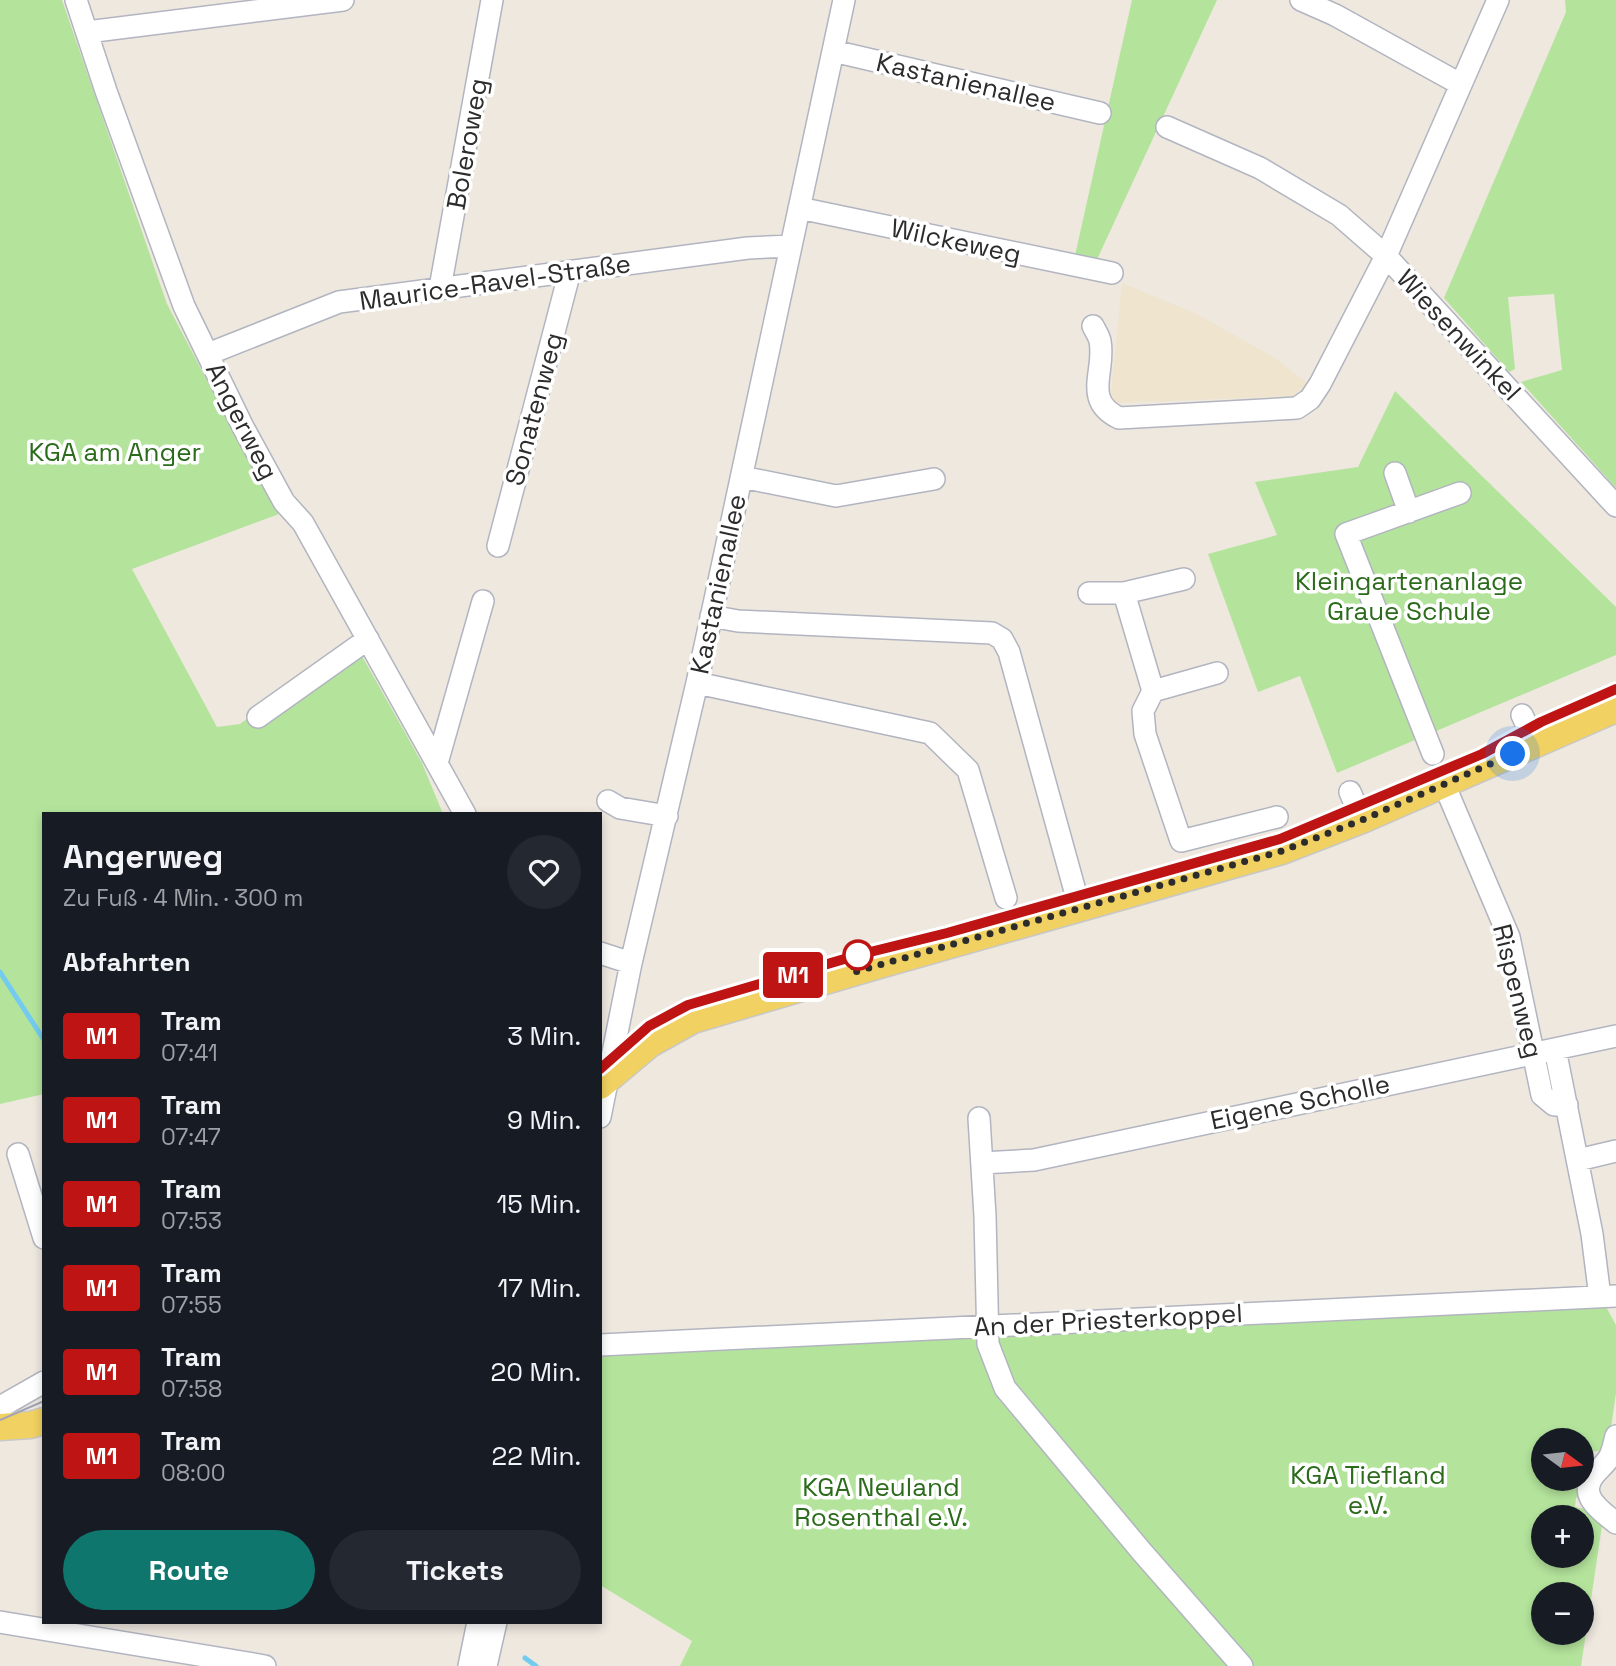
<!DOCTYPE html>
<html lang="de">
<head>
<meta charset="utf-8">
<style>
  :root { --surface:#171b24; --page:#242831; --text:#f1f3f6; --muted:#9ea1a6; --accent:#0f766e }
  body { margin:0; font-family:"Space Grotesk",sans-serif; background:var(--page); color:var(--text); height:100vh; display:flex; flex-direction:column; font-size:26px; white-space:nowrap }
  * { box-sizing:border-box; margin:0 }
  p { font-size:23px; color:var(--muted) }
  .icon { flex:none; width:38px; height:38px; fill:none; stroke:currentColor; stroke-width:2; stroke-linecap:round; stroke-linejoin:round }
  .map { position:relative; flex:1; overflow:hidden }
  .side { position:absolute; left:42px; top:812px; width:560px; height:812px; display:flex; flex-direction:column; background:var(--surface); border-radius:0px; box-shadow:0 4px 10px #0003 }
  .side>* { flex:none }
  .badge { padding:0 14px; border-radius:5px; font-size:24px; line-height:46px }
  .needle { width:46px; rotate:105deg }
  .fabs { position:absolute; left:1531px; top:1428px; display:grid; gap:14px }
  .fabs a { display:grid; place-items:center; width:63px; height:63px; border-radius:50%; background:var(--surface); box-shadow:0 4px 10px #0003; font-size:35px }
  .you { position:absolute; width:35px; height:35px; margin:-18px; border:5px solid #fff; border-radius:50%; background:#1a73e8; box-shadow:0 0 0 10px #1a73e833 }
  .map>.badge { position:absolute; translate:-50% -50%; box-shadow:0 0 0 4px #fff }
  h2 { padding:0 21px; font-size:26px; line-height:63px }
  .round { display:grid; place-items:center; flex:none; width:74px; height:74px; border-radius:37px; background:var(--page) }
  .overview { display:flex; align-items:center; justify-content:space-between; height:119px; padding:0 21px }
  h1 { font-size:33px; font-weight:700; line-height:52px }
  .action { display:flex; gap:14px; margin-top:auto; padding:14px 21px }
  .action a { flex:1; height:80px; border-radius:42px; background:var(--accent); color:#fff; font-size:28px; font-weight:700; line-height:80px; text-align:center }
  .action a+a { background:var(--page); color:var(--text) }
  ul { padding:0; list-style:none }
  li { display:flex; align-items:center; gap:21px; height:84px; padding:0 21px }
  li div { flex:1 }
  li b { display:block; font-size:26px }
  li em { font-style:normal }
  li .badge { min-width:77px; font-weight:700; text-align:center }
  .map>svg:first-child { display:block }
</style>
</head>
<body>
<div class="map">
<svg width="1616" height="1666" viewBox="0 0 1616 1666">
  <rect width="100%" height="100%" fill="#eee8df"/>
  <path fill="#efe5cf" d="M1122,283L1197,314L1272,356L1308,383L1295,396L1118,403L1112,398L1111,392Z"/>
  <path fill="#b4e49c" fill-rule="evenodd" d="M0,0H62L167,304L234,432L279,514L132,569L217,727L240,724L353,640L422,763L443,814H44V1094L0,1104Z
    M1132,0H1217L1094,266L1074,260Z
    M1565,0H1616V488L1521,382L1562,370L1554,294L1508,297L1515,369L1509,372L1444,298L1566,12Z
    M1395,391L1616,607V655L1337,773L1300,676L1258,692L1208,554L1277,535L1255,482L1358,467Z
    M1605,1305L1616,1325V1393L1610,1434L1604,1451L1582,1452V1440H1544V1479H1579V1496L1576,1498L1575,1507L1590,1510L1603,1519L1581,1666H1247L1009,1387L993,1332ZM1544,1517H1582V1556H1544ZM1544,1594H1582V1633H1544Z
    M980,1332L1002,1389L1235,1666H680L692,1641L600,1585V1350Z"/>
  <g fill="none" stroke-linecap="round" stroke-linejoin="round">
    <path stroke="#73ccef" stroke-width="5" d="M0,972L44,1040
      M525,1658L536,1666"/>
    <defs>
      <path id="minor" d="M76,0L106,91L184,306L243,427L284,502L303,523L465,814
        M1301,0L1335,15L1460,84
        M87,32L343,0
        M833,51L1100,113
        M1167,127L1260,168L1339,215L1386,256L1616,506
        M799,208L1112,273
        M440,288L492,0
        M1093,326C1095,330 1099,336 1100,341C1106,371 1082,400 1119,418L1297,408L1310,399L1320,384L1386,256L1498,0
        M208,354L339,302L748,248L791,246
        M1395,473L1409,512
        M742,477L836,496L934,479
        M498,546L570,271
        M1089,593H1124L1184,579
        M1124,593L1153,691L1143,711L1145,734L1181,841L1277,817
        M711,616L738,621L992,633L1002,639L1009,652L1080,909
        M697,683L930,733L968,770L1006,898
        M1153,691L1217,673
        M1522,715L1536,745
        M258,717L368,639
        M1433,754L1346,534L1460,493
        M437,763L483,601
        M1444,784L1509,937L1542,1095L1554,1105H1567
        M1350,792L1362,820
        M608,801L620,808L667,816
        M600,953L631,963
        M1555,1049L1592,1234L1600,1297
        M600,1117L631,963L697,683L844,0
        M979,1118L985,1216L988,1344L1005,1388L1142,1552L1242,1666
        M18,1154L44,1238
        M1578,1160L1616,1151
        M982,1163L1034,1160L1616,1036
        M600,1345L1616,1296
        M2,1406L44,1382
        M1616,1436C1614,1443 1613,1451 1609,1458C1605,1464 1599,1469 1594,1475C1578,1496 1600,1510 1616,1523
        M0,1622L265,1666
        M469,1666L478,1622
        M486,1666L496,1622"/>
      <path id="major" d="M600,1086L650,1044L693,1020L876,966L1282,851L1362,820L1616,709
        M0,1427L30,1425L44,1421"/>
    </defs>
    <use href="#minor" stroke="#b2b5c0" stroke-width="24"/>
    <use href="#major" stroke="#c8c8c8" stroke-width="29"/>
    <use href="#minor" stroke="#fff" stroke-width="21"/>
    <use href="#major" stroke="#f0d161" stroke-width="26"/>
    <path stroke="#a1a4b6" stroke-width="2" d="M600,1069L648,1025L688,1005L858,955L948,933L1280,839L1357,808L1616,696
      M0,1420L44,1401"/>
  </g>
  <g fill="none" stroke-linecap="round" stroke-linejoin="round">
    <defs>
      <path id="line" d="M600,1069L649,1026L688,1005L858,955L947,933L1280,839L1482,754L1541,722L1616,689"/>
    </defs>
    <use href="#line" stroke="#fff" stroke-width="16"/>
    <use href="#line" stroke="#be1414" stroke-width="10"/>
    <path stroke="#2c2c2c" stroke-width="7" stroke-dasharray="0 12.6" d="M858,955L851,973L1282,851L1362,820L1513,754"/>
  </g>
  <circle fill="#fff" stroke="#be1414" stroke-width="3.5" cx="858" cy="955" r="14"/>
  <g text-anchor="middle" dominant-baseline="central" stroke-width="7" stroke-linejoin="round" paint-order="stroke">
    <g font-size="26" fill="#2c2c2c" stroke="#fff">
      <text transform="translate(966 82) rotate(13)">Kastanienallee</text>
      <text transform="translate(467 144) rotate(-80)">Boleroweg</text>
      <text transform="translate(956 241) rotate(12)">Wilckeweg</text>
      <text transform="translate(495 282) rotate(-8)">Maurice-Ravel-Straße</text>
      <text transform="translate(1459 335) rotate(47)">Wiesenwinkel</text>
      <text transform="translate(534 409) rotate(-75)">Sonatenweg</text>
      <text transform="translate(242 421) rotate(63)">Angerweg</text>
      <text transform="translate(718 584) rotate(-78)">Kastanienallee</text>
      <text transform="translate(1518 991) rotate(76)">Rispenweg</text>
      <text transform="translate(1300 1102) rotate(-12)">Eigene Scholle</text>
      <text transform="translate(1108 1320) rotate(-3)">An der Priesterkoppel</text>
    </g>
    <g font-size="26" fill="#2b6b1b" stroke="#fff">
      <text x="115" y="452">KGA am Anger</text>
      <text x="1409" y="581">Kleingartenanlage<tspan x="1409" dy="30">Graue Schule</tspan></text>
      <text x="1368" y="1475">KGA Tiefland<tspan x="1368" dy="30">e.V.</tspan></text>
      <text x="881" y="1487">KGA Neuland<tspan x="881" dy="30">Rosenthal e.V.</tspan></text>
    </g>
  </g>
</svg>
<div class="fabs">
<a><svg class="needle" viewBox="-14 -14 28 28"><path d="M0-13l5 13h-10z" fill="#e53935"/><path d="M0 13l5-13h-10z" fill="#9ea1a6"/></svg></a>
<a>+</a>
<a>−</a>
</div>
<div class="you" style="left:1513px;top:754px"></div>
<b class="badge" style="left:793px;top:975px;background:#be1414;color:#fff">M1</b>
<section class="side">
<div class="overview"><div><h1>Angerweg</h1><p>Zu Fuß · 4 Min. · 300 m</p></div><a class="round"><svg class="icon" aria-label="heart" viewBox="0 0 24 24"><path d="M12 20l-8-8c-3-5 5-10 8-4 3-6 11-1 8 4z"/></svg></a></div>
<h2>Abfahrten</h2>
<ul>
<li><span class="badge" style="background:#be1414;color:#fff">M1</span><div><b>Tram</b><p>07:41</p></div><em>3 Min.</em></li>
<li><span class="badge" style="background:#be1414;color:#fff">M1</span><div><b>Tram</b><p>07:47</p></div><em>9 Min.</em></li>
<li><span class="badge" style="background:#be1414;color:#fff">M1</span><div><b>Tram</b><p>07:53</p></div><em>15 Min.</em></li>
<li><span class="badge" style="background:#be1414;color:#fff">M1</span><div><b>Tram</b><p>07:55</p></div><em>17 Min.</em></li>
<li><span class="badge" style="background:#be1414;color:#fff">M1</span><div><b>Tram</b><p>07:58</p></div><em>20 Min.</em></li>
<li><span class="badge" style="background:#be1414;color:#fff">M1</span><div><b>Tram</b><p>08:00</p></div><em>22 Min.</em></li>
</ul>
<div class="action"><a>Route</a><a>Tickets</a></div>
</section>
</div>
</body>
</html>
